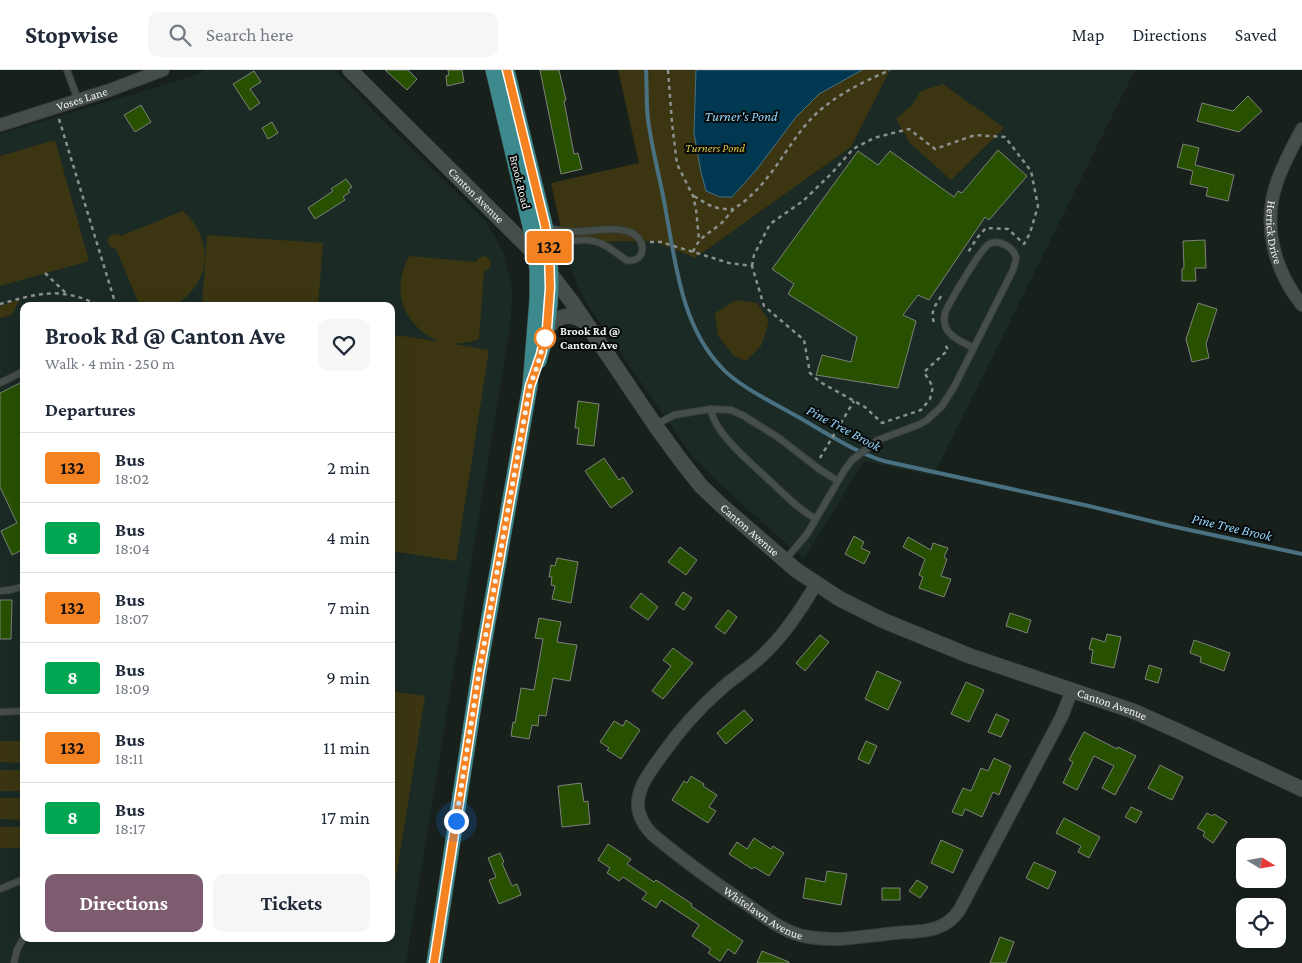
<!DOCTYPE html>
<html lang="en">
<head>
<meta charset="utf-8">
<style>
  :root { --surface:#fff; --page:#f6f6f7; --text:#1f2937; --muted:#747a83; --line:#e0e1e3; --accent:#7d5c70 }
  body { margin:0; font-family:"Crimson Pro",serif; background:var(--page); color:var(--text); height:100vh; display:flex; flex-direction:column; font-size:19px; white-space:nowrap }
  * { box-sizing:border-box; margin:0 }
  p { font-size:16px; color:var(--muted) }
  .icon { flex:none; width:28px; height:28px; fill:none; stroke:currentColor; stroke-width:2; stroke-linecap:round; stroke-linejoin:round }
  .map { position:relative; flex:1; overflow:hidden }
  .drawer { position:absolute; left:20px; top:232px; width:375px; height:640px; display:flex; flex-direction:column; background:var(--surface); border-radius:10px; box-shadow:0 5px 20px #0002 }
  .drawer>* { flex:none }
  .badge { padding:0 10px; border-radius:4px; font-size:18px; line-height:32px }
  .needle { width:32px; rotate:101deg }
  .tools { position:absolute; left:1236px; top:768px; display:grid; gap:10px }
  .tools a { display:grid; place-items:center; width:50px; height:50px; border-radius:10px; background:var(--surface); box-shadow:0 5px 20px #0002; font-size:25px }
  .you { position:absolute; width:25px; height:25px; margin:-12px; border:4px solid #fff; border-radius:50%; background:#1a73e8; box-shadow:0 0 0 8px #1a73e833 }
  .map>.badge { position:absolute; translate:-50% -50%; box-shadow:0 0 0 2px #fff }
  h2 { padding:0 25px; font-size:19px; line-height:45px }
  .round { display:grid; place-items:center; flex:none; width:52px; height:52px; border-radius:10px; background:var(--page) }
  .head { display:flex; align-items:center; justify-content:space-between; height:85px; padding:0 25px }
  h1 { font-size:24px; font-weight:700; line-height:38px }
  .cta { display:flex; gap:10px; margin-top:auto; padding:10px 25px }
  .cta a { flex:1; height:58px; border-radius:10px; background:var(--accent); color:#fff; font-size:20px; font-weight:700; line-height:58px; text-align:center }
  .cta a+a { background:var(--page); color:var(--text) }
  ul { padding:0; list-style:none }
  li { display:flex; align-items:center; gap:15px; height:70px; padding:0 25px; border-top:1px solid var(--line) }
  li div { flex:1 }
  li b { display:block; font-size:19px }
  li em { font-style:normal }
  li .badge { min-width:55px; font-weight:700; text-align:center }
  header { display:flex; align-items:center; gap:30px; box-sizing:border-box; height:70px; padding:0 25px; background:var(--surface); border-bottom:1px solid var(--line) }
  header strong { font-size:24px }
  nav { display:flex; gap:28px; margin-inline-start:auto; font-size:18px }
  .search { width:350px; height:45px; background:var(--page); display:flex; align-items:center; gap:12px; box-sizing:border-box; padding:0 18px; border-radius:10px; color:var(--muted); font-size:19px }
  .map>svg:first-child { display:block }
</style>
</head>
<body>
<header>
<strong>Stopwise</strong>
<div class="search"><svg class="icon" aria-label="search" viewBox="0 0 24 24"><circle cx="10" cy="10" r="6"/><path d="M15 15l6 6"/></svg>Search here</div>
<nav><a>Map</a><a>Directions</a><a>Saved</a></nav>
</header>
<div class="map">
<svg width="1302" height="893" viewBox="0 0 1302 893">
  <rect width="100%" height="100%" fill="#18201c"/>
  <path fill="#1b2a24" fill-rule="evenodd" d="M205,0H335L388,56L485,150L504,183L512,218L511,249L406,893H0V64L193,6ZM24,236H391V869H24Z
    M890,0H1135L933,406L864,391L804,489L716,411L692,386L587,234L579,220L567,187L564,172L654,171L695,188L851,77Z"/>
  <path fill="#3b3611" d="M618,0H890L851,77L695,188L654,171L564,172L551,113L639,93Z
    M943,14L1004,58L951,110L910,73L896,49L912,35L921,21Z
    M55,70L89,191L0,216V86Z
    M183,141C207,162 214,198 190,223C185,228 178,234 171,236C162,238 148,236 140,236L116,179C105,177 105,166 115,164L121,166Z
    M207,165L323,173L318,236H202Z
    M409,186L476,192L478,189L483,186C490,187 492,192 490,198L484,202L479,269L470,272L454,274L489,280L456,491L391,481V297L396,265L440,272C404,256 390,223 409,186Z
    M20,229L12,245L0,248V236Z
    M736,230L757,233L769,251L761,276L746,291L734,286L718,266L715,243Z
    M391,621L425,626L394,820H391Z
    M0,671H24V693L0,692Z
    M0,700H24V721H0Z
    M0,728H24V750L0,749Z
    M0,757H24V778H0Z"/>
  <path fill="#013851" stroke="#497182" d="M696,0H862L819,24L796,47L757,99L732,127H720L706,121L701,102L694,63Z"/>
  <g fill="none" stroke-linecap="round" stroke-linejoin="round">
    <path stroke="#497182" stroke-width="4" d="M646,0C647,16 646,33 648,49C652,81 661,111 666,142C676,196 682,256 721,297C739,317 776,334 800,348C826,363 857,383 884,391L1089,436L1171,456L1302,484"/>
  </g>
  <path fill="#275100" stroke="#7d827b" d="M385,0H408L417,9L407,20Z
    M448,0H462L464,12L447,16L446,6L449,5Z
    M540,0H559L566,30L564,31L574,84L578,83L582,99L561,104Z
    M254,1L261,12L250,19L260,33L250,40L233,14Z
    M1248,26L1262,41L1239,62L1197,51L1202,33L1233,41Z
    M141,35L151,52L135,62L124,45Z
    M272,52L278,63L268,69L262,58Z
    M1183,74L1199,78L1195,95L1234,105L1228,131L1206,126L1208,118L1190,114L1193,101L1177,97Z
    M998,80L1027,106L989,150L985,147L929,230L918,225L903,245L916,251L898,318L816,305L822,285L851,292L857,267L788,224L794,214L772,199L858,81L878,95L890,81L954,127L958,121L962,123Z
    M346,109L352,117L348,120L350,122L343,127L345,130L315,149L308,138L333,121L331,119Z
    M1205,170L1206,198H1195L1196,211H1182V199L1184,198L1183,171Z
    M1198,233L1217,239L1206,274L1209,288L1192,292L1186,269Z
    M24,311V479L12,485L1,461L17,453L0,417V323Z
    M578,331L599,334L594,376L577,374L579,358H575Z
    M604,388L619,410L623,407L633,422L611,438L585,401Z
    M854,466L864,472L861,478L870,482L864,494L845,484Z
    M908,467L931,480L933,473L948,478L944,487L947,489L941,506L951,509L944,527L919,518L923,507L919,505L925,489L903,477Z
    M680,477L697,490L686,505L668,492Z
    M557,488L578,492L571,533L552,529L555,516L551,515L552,507H549L551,495L555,496Z
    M683,522L692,528L684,540L675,534Z
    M641,523L658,537L648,550L630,537Z
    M0,530H12L11,569H0Z
    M728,540L737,547L725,564L715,557Z
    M1010,543L1031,550L1027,563L1006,556Z
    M539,548L561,552L557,572L577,575L570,611L553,608L546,646L539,645L538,656L532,655L529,669L511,666L513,652L515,653L521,618L534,620L543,569L535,568Z
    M1107,564L1121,567L1114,598L1091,593L1093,580L1089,579L1092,568L1105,572Z
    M820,565L829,572L805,601L796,593Z
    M1194,570L1230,583L1224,601L1200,592L1201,587L1190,583Z
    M673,578L693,593L663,629L652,621L671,596L663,590Z
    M1149,595L1162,599L1158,613L1145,609Z
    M877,601L901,612L888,640L865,629Z
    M966,612L984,620L969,652L951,644Z
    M744,640L753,650L726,674L717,663Z
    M996,644L1009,650L1001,667L988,662Z
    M626,650L640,660L621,689L607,680L609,678L600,672L614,651L623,656Z
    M1084,662L1117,679L1118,677L1136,686L1115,725L1102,718L1114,696L1094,686L1077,720L1063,713L1073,692L1069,690Z
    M866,671L877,676L869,694L858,689Z
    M994,688L1011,696L999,725L993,722L982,747L965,739L962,746L952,742L963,718L971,721L981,698L988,701Z
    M1160,695L1183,707L1172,730L1148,718Z
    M691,706L704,714L703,716L717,725L709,737L716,741L708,753L672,730L684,711L687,713Z
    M581,713L584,732L588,731L590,754L562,757L558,716Z
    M1131,737L1142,742L1136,753L1125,747Z
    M1207,743L1212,746L1214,744L1227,752L1213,773L1203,766L1205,762L1197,758Z
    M1064,748L1100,767L1089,788L1078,782L1081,776L1056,763Z
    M754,768L771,779L773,776L784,783L769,806L754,797L752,799L729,784L737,772L747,779Z
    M941,770L963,780L953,803L931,793Z
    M608,774L631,789L627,794L654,812L656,810L692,834L691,836L743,871L735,884L728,879L720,891L708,883L711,879L692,866L699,855L661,830L656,838L642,829L647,823L623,807L619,811L607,803L610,798L598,790Z
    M500,783L504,792L502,793L512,816L517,814L521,825L499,834L489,810L496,807L488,788Z
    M1034,792L1056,802L1048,819L1026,808Z
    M827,801L847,804L841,835L803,828L806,808L825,812Z
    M917,810L928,817L920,828L909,821Z
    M882,818H900V830H882Z
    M1000,867L1014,872L1006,893H990Z
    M762,881L789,892V893H757Z"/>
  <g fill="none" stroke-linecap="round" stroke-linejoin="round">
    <defs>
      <path id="service" d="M67,0L78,30
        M547,156C573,170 606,152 632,163C647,170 646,194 626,190C619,185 613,180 606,176C588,165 566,171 548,180
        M0,313L24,301
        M711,339L731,340L744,346L779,368L819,399L838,411
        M655,355L674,345L711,339C714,363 751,393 769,410C784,424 798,439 816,449
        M785,490L807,464L844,401L852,390L878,370L918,355L927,350L942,336L954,317L1013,200C1014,196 1016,192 1016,188C1014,177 999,169 989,174C981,178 949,233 945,243C944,247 944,253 946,258C951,268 964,273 974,278
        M0,521L10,520L24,516
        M0,642L24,641
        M0,819L24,809
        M14,893L17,880L24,867"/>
      <g id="minor">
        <path id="s1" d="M0,55L110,20L163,0"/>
        <path id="s2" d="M1302,59C1293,76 1283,94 1277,112C1262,155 1274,200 1302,235"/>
        <path id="s3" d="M816,514C802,538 787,561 767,581C753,596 735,606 720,620C698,639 679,661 662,685C642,712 624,736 653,765C682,789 713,812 745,833C764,846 784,863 808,867C837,872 867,866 896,863C921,861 945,863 960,839L1062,646L1072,620"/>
      </g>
      <g id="tertiary">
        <path id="s4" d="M350,0L536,185L572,232L655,355L679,388L701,416L721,435L796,500L840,529L882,550L970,586L1133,641L1178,661L1302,719"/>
        <path d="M547,258C559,245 570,242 585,252"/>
      </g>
      <path id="primary" d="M507,0L545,155C554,200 553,247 539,291
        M434,893L479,603L530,316L537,229V200L533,169L493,0"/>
    </defs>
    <use href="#service" stroke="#383d3b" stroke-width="8"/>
    <use href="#minor" stroke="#383d3b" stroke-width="14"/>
    <use href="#tertiary" stroke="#383d3b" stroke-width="16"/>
    <use href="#primary" stroke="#383d3b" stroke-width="16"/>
    <path stroke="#8a908d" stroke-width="2.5" stroke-dasharray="4 4" stroke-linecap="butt" d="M668,0L672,53L677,94L693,126L696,139L699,170
      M59,49L114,229L112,236
      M694,126C708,135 715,140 733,139
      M650,172H661L729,193L752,196L764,236L804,270L810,303L820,312L865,337L882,353L921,340L930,329L933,317L924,302L948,280L944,272
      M693,182C699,167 707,165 719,155C725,151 729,143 735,138C739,135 743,133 747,129C773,107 787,76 809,51C831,27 861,13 890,0
      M752,196L754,185L770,154L803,131L832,103L853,79L874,68L909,59L935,79L975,65L1005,67L1031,101L1038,136L1030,163L1024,174L1008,159L986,158L977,168L967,184
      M45,203L68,225
      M0,234C19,229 43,221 63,224C76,225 90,231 101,236
      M934,252C929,241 938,232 943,223
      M820,388L854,331"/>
    <use href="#service" stroke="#464e4b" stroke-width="6"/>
    <use href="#minor" stroke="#464e4b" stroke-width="12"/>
    <use href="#tertiary" stroke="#464e4b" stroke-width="15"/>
    <use href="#primary" stroke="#3d8a8e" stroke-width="15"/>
  </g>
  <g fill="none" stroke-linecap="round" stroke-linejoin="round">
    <defs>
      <path id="line" d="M434,893L479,603L530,316L541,284L547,258L550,218L549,180L545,155L507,0"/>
    </defs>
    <use href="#line" stroke="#fff" stroke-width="11"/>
    <use href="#line" stroke="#f58220" stroke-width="8"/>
    <path stroke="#f0f5f3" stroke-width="5" stroke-dasharray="0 9" d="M456,751L479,603L530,316L537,297L545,268"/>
  </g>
  <circle fill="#fff" stroke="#f58220" stroke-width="2.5" cx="545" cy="268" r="10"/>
  <g text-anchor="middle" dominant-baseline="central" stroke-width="4" stroke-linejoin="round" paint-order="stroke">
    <g font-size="12" fill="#f0f5f3" stroke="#060907">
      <text stroke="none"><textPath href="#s1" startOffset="86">Voses Lane</textPath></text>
      <text transform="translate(520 112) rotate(76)">Brook Road</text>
      <text stroke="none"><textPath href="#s4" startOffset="178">Canton Avenue</textPath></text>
      <text stroke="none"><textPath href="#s2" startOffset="110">Herrick Drive</textPath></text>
      <text stroke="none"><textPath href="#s4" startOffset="612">Canton Avenue</textPath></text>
      <text stroke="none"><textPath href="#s4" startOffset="1018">Canton Avenue</textPath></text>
      <text stroke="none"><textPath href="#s3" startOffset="458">Whitelawn Avenue</textPath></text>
    </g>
    <g font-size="12" font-style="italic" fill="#d7c547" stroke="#060907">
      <text x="715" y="78">Turners Pond</text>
    </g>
    <g font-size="12" font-weight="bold" fill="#f0f5f3" stroke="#060907" text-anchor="start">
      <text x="560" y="261">Brook Rd @<tspan x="560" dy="14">Canton Ave</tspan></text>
    </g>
    <g font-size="14" font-style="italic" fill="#93d4fc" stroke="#060907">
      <text x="741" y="46">Turner's Pond</text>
      <text transform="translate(844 358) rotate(28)">Pine Tree Brook</text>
      <text transform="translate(1232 457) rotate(13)">Pine Tree Brook</text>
    </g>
  </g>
</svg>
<div class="tools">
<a><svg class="needle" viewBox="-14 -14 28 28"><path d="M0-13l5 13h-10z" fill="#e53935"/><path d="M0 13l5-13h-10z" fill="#747a83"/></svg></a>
<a><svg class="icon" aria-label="locate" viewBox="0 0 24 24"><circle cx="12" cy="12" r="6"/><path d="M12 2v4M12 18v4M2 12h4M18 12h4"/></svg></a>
</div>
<div class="you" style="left:456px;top:751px"></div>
<b class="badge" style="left:549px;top:177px;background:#f58220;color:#111">132</b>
<section class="drawer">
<div class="head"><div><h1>Brook Rd @ Canton Ave</h1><p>Walk · 4 min · 250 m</p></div><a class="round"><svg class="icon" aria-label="heart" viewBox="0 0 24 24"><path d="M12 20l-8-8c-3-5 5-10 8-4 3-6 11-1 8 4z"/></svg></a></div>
<h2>Departures</h2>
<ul>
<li><span class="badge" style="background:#f58220;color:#111">132</span><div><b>Bus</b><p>18:02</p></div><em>2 min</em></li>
<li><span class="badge" style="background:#00a651;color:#fff">8</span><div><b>Bus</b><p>18:04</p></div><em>4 min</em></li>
<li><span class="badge" style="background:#f58220;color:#111">132</span><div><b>Bus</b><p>18:07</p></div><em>7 min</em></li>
<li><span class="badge" style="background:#00a651;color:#fff">8</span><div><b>Bus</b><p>18:09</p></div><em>9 min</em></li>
<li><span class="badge" style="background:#f58220;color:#111">132</span><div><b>Bus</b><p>18:11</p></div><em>11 min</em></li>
<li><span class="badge" style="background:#00a651;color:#fff">8</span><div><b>Bus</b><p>18:17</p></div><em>17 min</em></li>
</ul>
<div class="cta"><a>Directions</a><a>Tickets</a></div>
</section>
</div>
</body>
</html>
